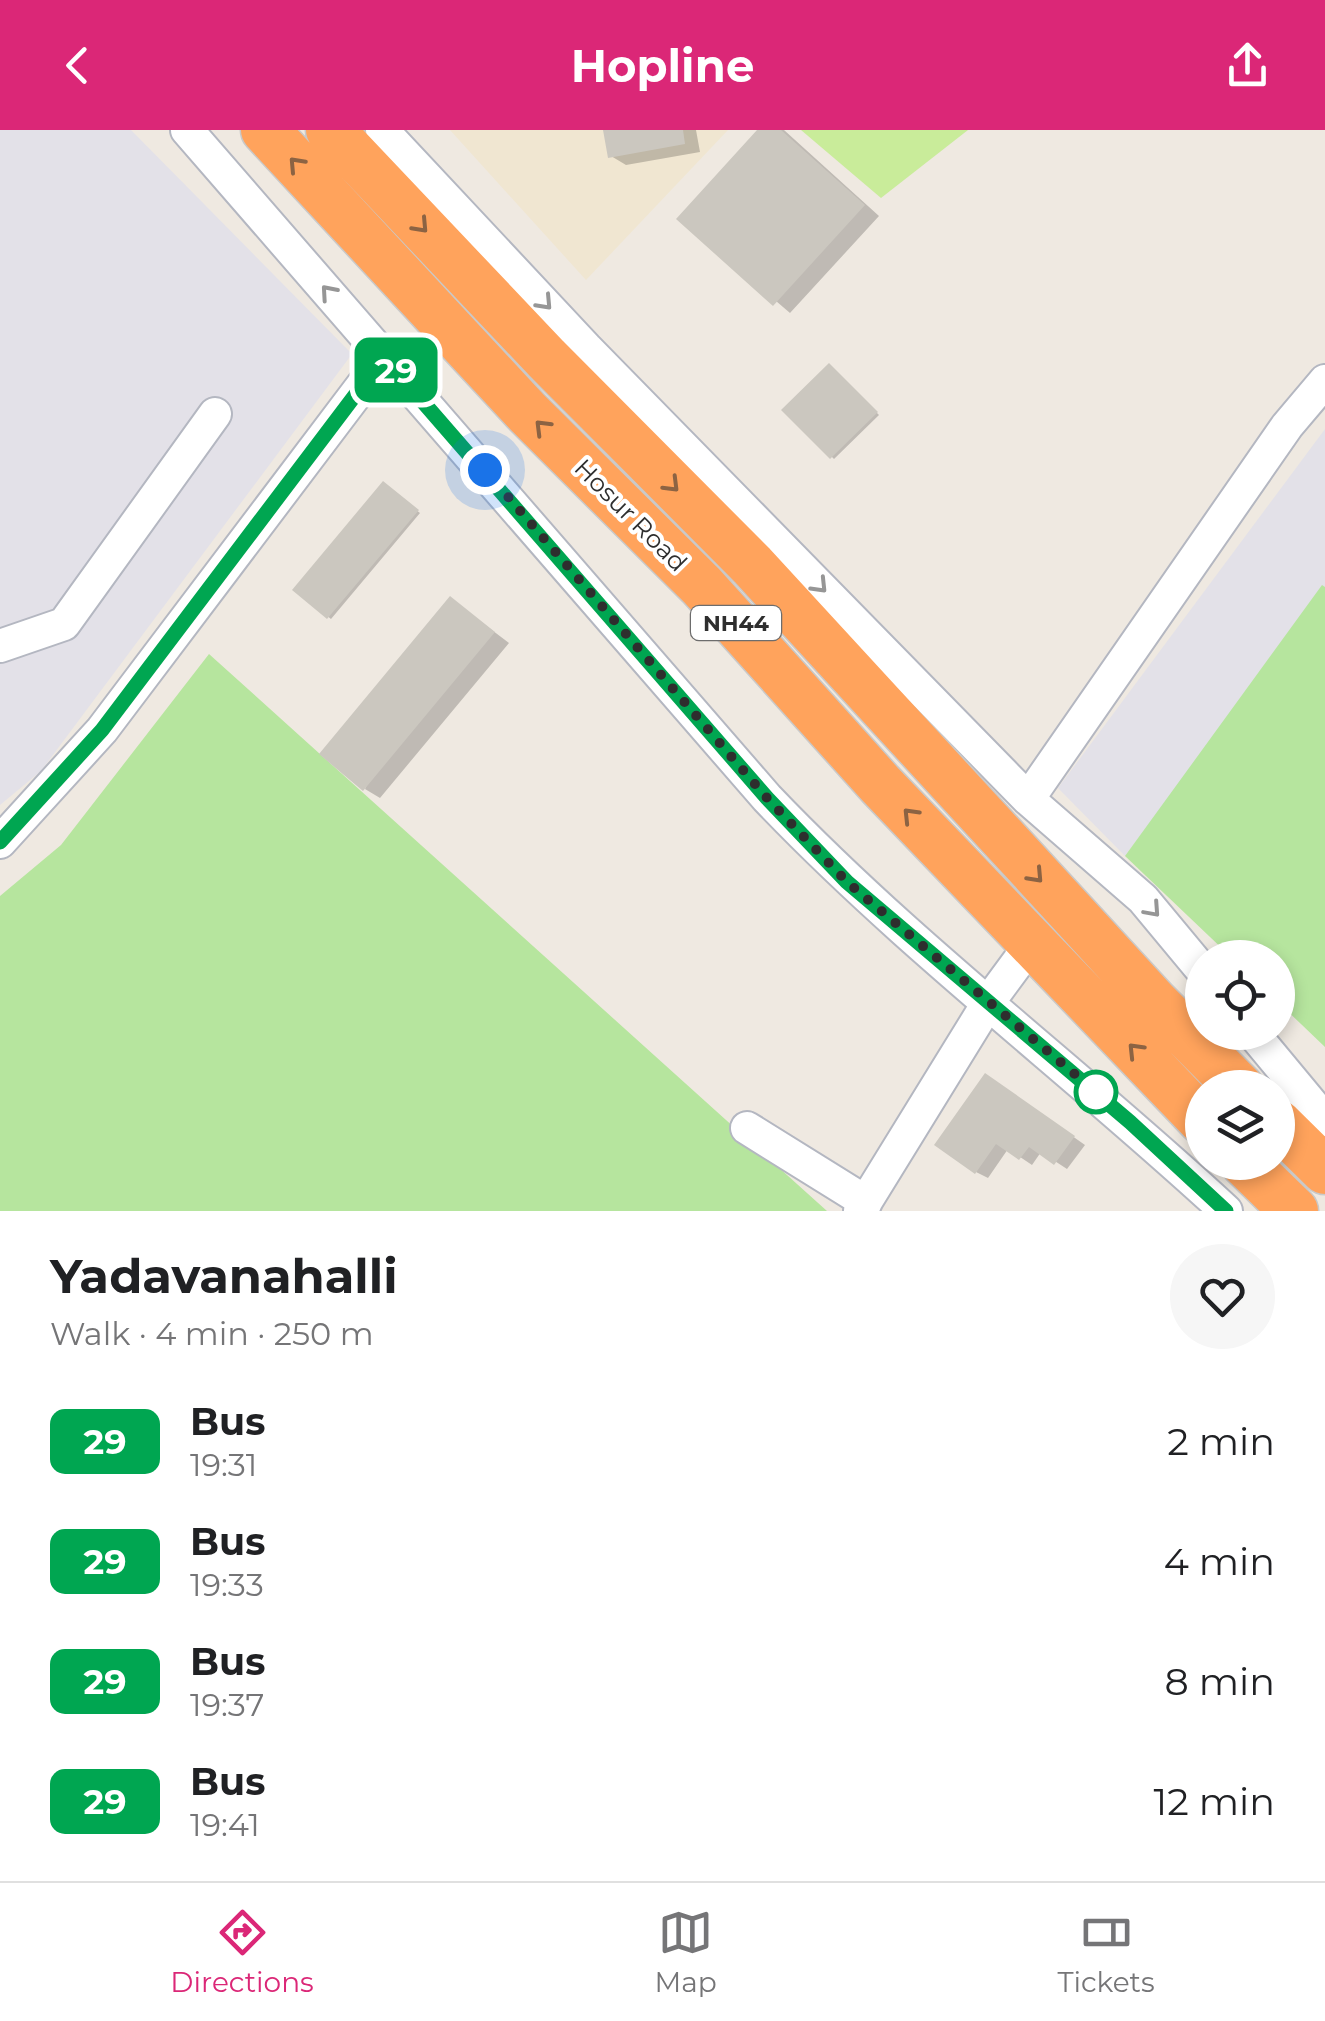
<!DOCTYPE html>
<html lang="en">
<head>
<meta charset="utf-8">
<style>
  :root { --surface:#fff; --page:#f6f6f6; --text:#202124; --muted:#757577; --line:#e0e0e0; --accent:#db2777 }
  body { margin:0; font-family:Montserrat,sans-serif; background:var(--page); color:var(--text); height:100vh; display:flex; flex-direction:column; font-size:38px; white-space:nowrap }
  * { box-sizing:border-box; margin:0 }
  p { font-size:32px; color:var(--muted) }
  .icon { flex:none; width:55px; height:55px; fill:none; stroke:currentColor; stroke-width:2; stroke-linecap:round; stroke-linejoin:round }
  .map { position:relative; height:1081px; overflow:hidden }
  .details { display:flex; flex-direction:column; background:var(--surface); flex:1 }
  .details>* { flex:none }
  .badge { padding:0 20px; border-radius:15px; font-size:35px; line-height:65px }
  .buttons { position:absolute; left:1185px; top:810px; display:grid; gap:20px }
  .buttons a { display:grid; place-items:center; width:110px; height:110px; border-radius:50%; background:var(--surface); box-shadow:0 5px 15px #0003; font-size:50px }
  .you { position:absolute; width:50px; height:50px; margin:-25px; border:8px solid #fff; border-radius:50%; background:#1a73e8; box-shadow:0 0 0 15px #1a73e833 }
  .map>.badge { position:absolute; translate:-50% -50%; box-shadow:0 0 0 5px #fff }
  .round { display:grid; place-items:center; flex:none; width:105px; height:105px; border-radius:52px; background:var(--page) }
  .headline { display:flex; align-items:center; justify-content:space-between; height:170px; padding:0 50px }
  h1 { font-size:48px; font-weight:700; line-height:75px }
  ul { padding:0; list-style:none }
  li { display:flex; align-items:center; gap:30px; height:120px; padding:0 50px }
  li div { flex:1 }
  li b { display:block; font-size:38px }
  li em { font-style:normal }
  li .badge { min-width:110px; font-weight:700; text-align:center }
  header { display:flex; justify-content:space-between; align-items:center; height:130px; padding:0 50px; background:var(--accent); color:#fff; font-size:45px; font-weight:700 }
  .dock { display:flex; justify-content:space-around; align-items:center; height:140px; border-top:2px solid var(--line); background:var(--surface); font-size:28px; color:var(--muted) }
  .dock a { display:grid; justify-items:center; gap:5px }
  .dock .selected { color:var(--accent) }
  .map>svg:first-child { display:block }
</style>
</head>
<body>
<header><svg class="icon" aria-label="back" viewBox="0 0 24 24"><path d="M15 5l-7 7 7 7"/></svg>Hopline<svg class="icon" aria-label="share" viewBox="0 0 24 24"><path d="M12 15V3M7 8l5-5 5 5M5 13v7h14v-7"/></svg></header>
<div class="map">
<svg width="1325" height="1081" viewBox="0 0 1325 1081">
  <rect width="100%" height="100%" fill="#efe9e1"/>
  <path fill="#e3e1e8" d="M0,0H131L352,224L41,641L0,675Z
    M1325,299V457L1125,726L1058,658Z"/>
  <path fill="#f0e6d1" d="M450,0H728L586,150Z"/>
  <path fill="#b6e59e" d="M1322,455L1325,457V917L1278,872V828L1231,827L1125,726Z
    M209,524L827,1081H0V766L61,715Z"/>
  <path fill="#c9ec9a" d="M801,0H968L881,68Z"/>
  <path fill="#0003" d="M606,0H696L700,22L626,35L611,26Z
    M760,0H784L879,86L790,183L680,89Z
    M832,238L879,285L834,329L832,327Z
    M383,354L420,383L331,489L295,460Z
    M451,469L509,513L380,668L365,659Z
    M997,953L1085,1015L1067,1039L1041,1022L1032,1035L1008,1019L988,1048L976,1042Z"/>
  <path fill="#cbc7bf" d="M603,0H683L685,14L608,28Z
    M757,0H781L865,75L773,176L676,89Z
    M829,233L878,282L830,329L781,280Z
    M383,351L419,380L327,489L292,460Z
    M450,466L495,502L363,661L319,624Z
    M985,943L1075,1006L1054,1035L1029,1017L1019,1030L996,1014L975,1044L934,1015Z"/>
  <g fill="none" stroke-linecap="round" stroke-linejoin="round">
    <defs>
      <path id="minor" d="M187,0L767,668C909,817 1075,941 1226,1081
        M382,0L586,218L1028,669L1143,769L1202,840
        M0,516L64,494L215,284
        M1028,669L1287,296L1325,251
        M0,712L102,600L384,227
        M1252,902L1325,990
        M747,998L866,1072
        M860,1081L990,870L1032,813"/>
      <path id="highway" d="M265,0L527,282L702,456L880,654L1202,990
        M330,0L546,228L752,435L1154,872L1240,958
        M1278,994L1325,1040
        M1244,1032L1294,1081"/>
    </defs>
    <use href="#minor" stroke="#b4b7c1" stroke-width="36"/>
    <use href="#highway" stroke="#c9c9c9" stroke-width="51"/>
    <use href="#minor" stroke="#fff" stroke-width="32"/>
    <use href="#highway" stroke="#ffa35c" stroke-width="48"/>
  </g>
  <defs><path id="oneway-chevron" d="M-2-3.5L2.5 0L-2 3.5" fill="none" stroke-width="1.6" stroke-linecap="round" stroke-linejoin="round" transform="scale(2.5)"/></defs>
  <g stroke="#8c6343">
    <use href="#oneway-chevron" transform="translate(296 34) rotate(-133)"/>
    <use href="#oneway-chevron" transform="translate(421 96) rotate(47)"/>
    <use href="#oneway-chevron" transform="translate(542 297) rotate(-135)"/>
    <use href="#oneway-chevron" transform="translate(672 355) rotate(45)"/>
    <use href="#oneway-chevron" transform="translate(910 685) rotate(-134)"/>
    <use href="#oneway-chevron" transform="translate(1036 746) rotate(47)"/>
    <use href="#oneway-chevron" transform="translate(1135 920) rotate(-134)"/>
  </g>
  <g stroke="#969696">
    <use href="#oneway-chevron" transform="translate(328 162) rotate(-131)"/>
    <use href="#oneway-chevron" transform="translate(545 173) rotate(47)"/>
    <use href="#oneway-chevron" transform="translate(820 456) rotate(46)"/>
    <use href="#oneway-chevron" transform="translate(1153 780) rotate(48)"/>
  </g>
  <g fill="none" stroke-linecap="round" stroke-linejoin="round">
    <defs>
      <path id="line" d="M0,712L102,600L384,227L767,668L847,752L1130,992L1226,1081"/>
    </defs>
    <use href="#line" stroke="#fff" stroke-width="22"/>
    <use href="#line" stroke="#00a651" stroke-width="15"/>
    <path stroke="#2e2e2e" stroke-width="10" stroke-dasharray="0 18" d="M485,340L767,668L847,752L1102,967L1096,962"/>
  </g>
  <circle fill="#fff" stroke="#00a651" stroke-width="5" cx="1096" cy="962" r="20"/>
  <g text-anchor="middle" dominant-baseline="central" stroke-width="8" stroke-linejoin="round" paint-order="stroke">
    <rect fill="#fff" stroke="#6d6d6d" stroke-width="2.5" x="691" y="476" width="90" height="34" rx="8"/>
    <g font-size="22" font-weight="bold" fill="#2e2e2e">
      <text x="736" y="493">NH44</text>
    </g>
    <g font-size="25" fill="#2e2e2e" stroke="#fff">
      <text transform="translate(631 385) rotate(45)">Hosur Road</text>
    </g>
  </g>
</svg>
<div class="buttons">
<a><svg class="icon" aria-label="locate" viewBox="0 0 24 24"><circle cx="12" cy="12" r="6"/><path d="M12 2v4M12 18v4M2 12h4M18 12h4"/></svg></a>
<a><svg class="icon" aria-label="layers" viewBox="0 0 24 24"><path d="M12 4l9 5-9 5-9-5zM3 14l9 5 9-5"/></svg></a>
</div>
<div class="you" style="left:485px;top:340px"></div>
<b class="badge" style="left:396px;top:240px;background:#00a651;color:#fff">29</b>
</div>
<section class="details">
<div class="headline"><div><h1>Yadavanahalli</h1><p>Walk · 4 min · 250 m</p></div><a class="round"><svg class="icon" aria-label="heart" viewBox="0 0 24 24"><path d="M12 20l-8-8c-3-5 5-10 8-4 3-6 11-1 8 4z"/></svg></a></div>
<ul>
<li><span class="badge" style="background:#00a651;color:#fff">29</span><div><b>Bus</b><p>19:31</p></div><em>2 min</em></li>
<li><span class="badge" style="background:#00a651;color:#fff">29</span><div><b>Bus</b><p>19:33</p></div><em>4 min</em></li>
<li><span class="badge" style="background:#00a651;color:#fff">29</span><div><b>Bus</b><p>19:37</p></div><em>8 min</em></li>
<li><span class="badge" style="background:#00a651;color:#fff">29</span><div><b>Bus</b><p>19:41</p></div><em>12 min</em></li>
</ul>
</section>
<nav class="dock">
<a class="selected"><svg class="icon" aria-label="directions" viewBox="0 0 24 24"><path d="M12 3l9 9-9 9-9-9zM9 14v-3h6M13 9l2 2-2 2"/></svg>Directions</a>
<a><svg class="icon" aria-label="map" viewBox="0 0 24 24"><path d="M3 6l6-2 6 2 6-2v14l-6 2-6-2-6 2zM9 4v14M15 6v14"/></svg>Map</a>
<a><svg class="icon" aria-label="tickets" viewBox="0 0 24 24"><path d="M3 7h18v10H3zM15 7v10"/></svg>Tickets</a>
</nav>
</body>
</html>
